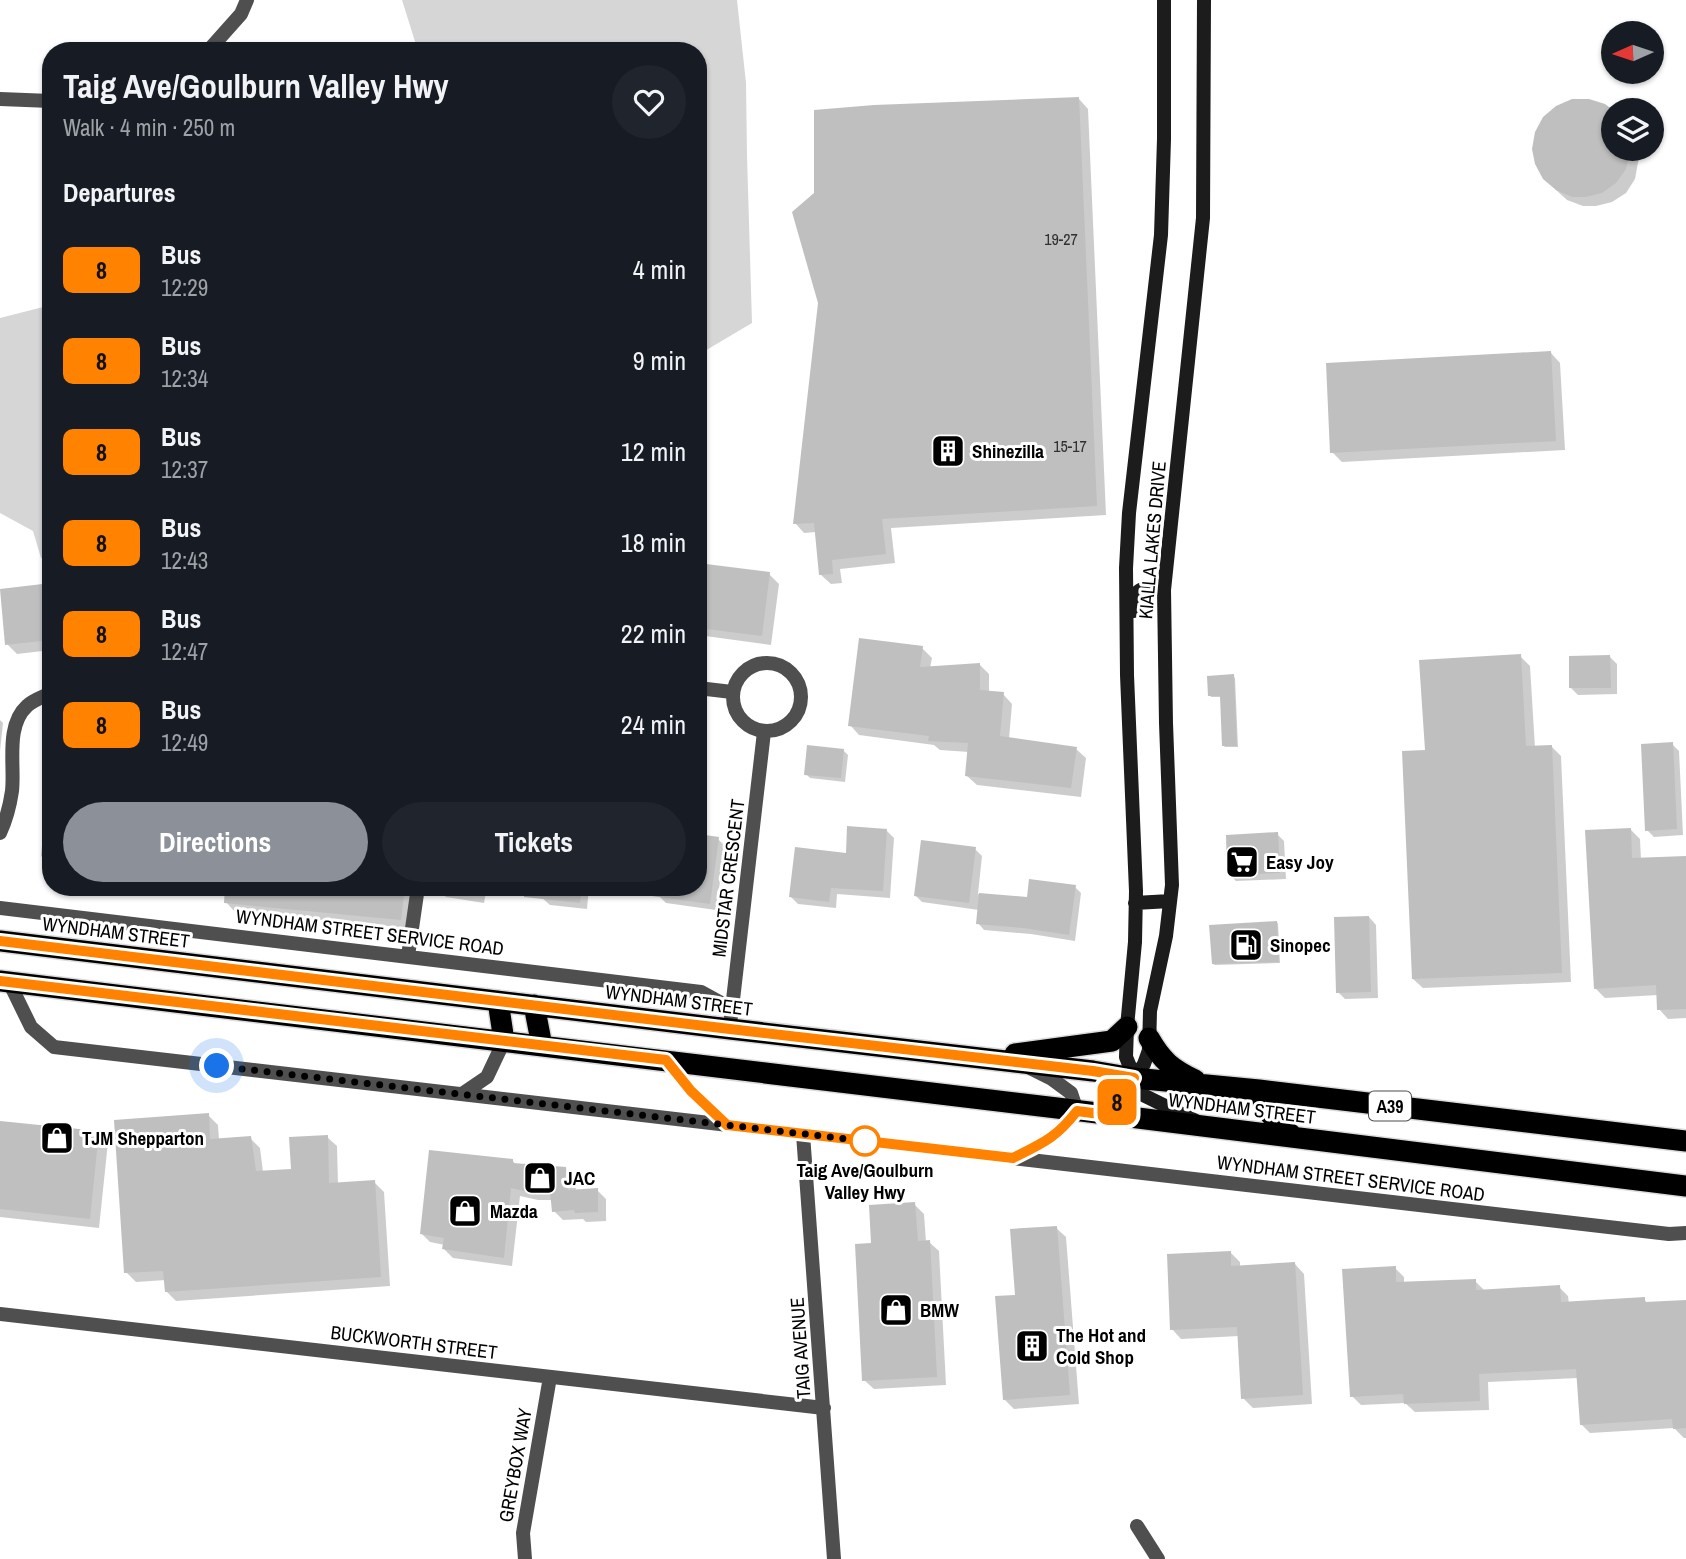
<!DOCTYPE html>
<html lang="en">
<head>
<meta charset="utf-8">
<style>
  :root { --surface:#171b24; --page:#20242c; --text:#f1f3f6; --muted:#9ea1a6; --accent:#8c9099 }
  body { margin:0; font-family:"Archivo Narrow",sans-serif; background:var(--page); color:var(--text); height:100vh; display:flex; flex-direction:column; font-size:26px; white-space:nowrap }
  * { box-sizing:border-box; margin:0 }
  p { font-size:23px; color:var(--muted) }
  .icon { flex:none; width:38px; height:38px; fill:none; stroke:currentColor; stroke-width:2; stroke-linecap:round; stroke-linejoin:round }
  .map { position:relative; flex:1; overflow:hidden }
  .drawer { position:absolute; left:42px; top:42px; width:665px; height:854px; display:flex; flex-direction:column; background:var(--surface); border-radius:28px; box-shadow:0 2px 5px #0004 }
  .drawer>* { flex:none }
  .badge { padding:0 14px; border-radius:10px; font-size:24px; line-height:46px }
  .needle { width:46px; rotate:267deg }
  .buttons { position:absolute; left:1601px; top:21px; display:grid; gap:14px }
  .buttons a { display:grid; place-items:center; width:63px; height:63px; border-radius:50%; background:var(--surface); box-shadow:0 2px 5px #0004; font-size:35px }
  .you { position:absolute; width:35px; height:35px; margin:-18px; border:5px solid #fff; border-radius:50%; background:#1a73e8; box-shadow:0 0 0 10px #1a73e833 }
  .map>.badge { position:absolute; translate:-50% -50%; box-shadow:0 0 0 4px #fff }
  h2 { padding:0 21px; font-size:26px; line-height:63px }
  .round { display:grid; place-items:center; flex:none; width:74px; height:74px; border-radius:37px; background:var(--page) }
  .overview { display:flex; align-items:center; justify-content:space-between; height:119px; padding:0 21px }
  h1 { font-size:33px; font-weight:700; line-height:52px }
  .cta { display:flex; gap:14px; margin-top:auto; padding:14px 21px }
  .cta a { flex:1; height:80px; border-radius:42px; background:var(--accent); color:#fff; font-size:28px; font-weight:700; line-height:80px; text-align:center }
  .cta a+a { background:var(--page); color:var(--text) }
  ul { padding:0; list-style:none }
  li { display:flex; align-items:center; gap:21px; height:91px; padding:0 21px }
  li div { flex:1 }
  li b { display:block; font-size:26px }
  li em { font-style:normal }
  li .badge { min-width:77px; font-weight:700; text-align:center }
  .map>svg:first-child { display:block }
</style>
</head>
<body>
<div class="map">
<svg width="1686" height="1559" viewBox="0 0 1686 1559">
  <rect width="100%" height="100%" fill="#fff"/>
  <path fill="#d6d6d6" d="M402,0H737L746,83L747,156L752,323L698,355V51H418Z
    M51,305V557L41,558L33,531L0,513V318Z"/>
  <path fill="#0003" d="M1079,99L1088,109L1106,515L891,528L895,563L840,569L842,583L831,584L821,575L816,532L804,533L795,523Z
    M1614,149H1638L1639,157L1635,179L1626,193L1612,202L1596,206H1583L1567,200L1555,189Z
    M1551,353L1560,363L1565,450L1342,462L1332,452Z
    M698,565L769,574L779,584L771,645L698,635Z
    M51,585V650L17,654L7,644Z
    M922,648L932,658L930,668L979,664L989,674V692L1003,694L1012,704L1009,739L1076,749L1086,758L1081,797L977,785L967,776L969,752L940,750L934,745L859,735L850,725Z
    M1520,656L1530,666L1535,748L1552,747L1561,756L1571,982L1423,988L1413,979L1426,752Z
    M1610,657L1617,664V694L1578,695L1571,688Z
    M1233,676L1235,678L1238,747H1225L1224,746L1222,697H1211L1210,695Z
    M0,720L3,723L0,751Z
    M1672,744L1679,751L1683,835L1654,837L1647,830Z
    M843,750L848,755L845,782L810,778L806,774Z
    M51,752V866L41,856Z
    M1630,829L1640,839L1641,860L1686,857V1018L1668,1019L1659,1009L1658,995L1605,998L1595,988Z
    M887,831L894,838L890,898L837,894L836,908L798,904L791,897L847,855Z
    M1277,834L1284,841L1286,879L1236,881L1229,874Z
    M718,839L725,846L716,910L666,903L659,896L698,887Z
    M975,849L982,856L978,894L1029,899L1075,887L1081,893L1075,941L1031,934L984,930L978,923L979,910L922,902L915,895Z
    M227,887H415L410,928L235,912L226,902Z
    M440,887H487L484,903L446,897L439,890Z
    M544,887H589L587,909L550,905L542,898Z
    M1369,917L1376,925L1378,998L1345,999L1338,992Z
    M1277,922L1278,924L1280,963L1215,965L1213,964Z
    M208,1115L218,1125L219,1140L250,1138L260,1148L263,1172L293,1171L327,1137L337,1146L338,1184L374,1182L384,1192L390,1286L176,1301L166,1291V1280L136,1282L126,1272Z
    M0,1122L98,1133L108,1142L99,1228L0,1217Z
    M513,1161L516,1165L565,1169L575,1178L576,1191L597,1190L606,1199V1221L586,1222L583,1219L563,1220L554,1211L553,1200H538L520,1196L512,1266L453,1258L444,1249L445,1245L430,1242L421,1233Z
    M914,1204L924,1214L926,1242H929L939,1251L946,1385L874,1389L864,1380L873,1245Z
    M1056,1228L1066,1237L1079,1404L1014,1409L1005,1400L1016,1296Z
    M1230,1252L1240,1262V1268L1295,1264L1304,1274L1312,1404L1253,1408L1243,1398L1239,1336L1181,1339L1172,1329Z
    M1395,1268L1404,1277V1284L1475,1281L1485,1291L1559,1287L1568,1296L1569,1304L1644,1299L1648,1304L1686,1301V1438H1684L1674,1428L1590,1433L1581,1424L1578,1378L1488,1382L1489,1410L1415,1412L1405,1403L1361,1405L1352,1396Z"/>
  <path fill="#bfbfbf" d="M1079,97L1097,506L882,519L886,554L832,560L833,574L819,575L814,523L793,524L818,303L792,212L814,193V110L874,105Z
    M1572,99H1589L1605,104L1614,111V149H1630L1626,169L1616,183L1602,193L1586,197H1572L1556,190L1543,179L1535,164L1532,149L1535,132L1543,117L1556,106Z
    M1551,351L1556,441L1330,453L1326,363Z
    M698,563L770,572L762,636L698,628Z
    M51,583V640L5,645L0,589Z
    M859,638L923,646L920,667L980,663V690L1004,692L1000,736L1077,747L1071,788L965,776L968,743L928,741L929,736L848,726Z
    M1521,654L1526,746L1552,745L1562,973L1412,979L1402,751L1425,750L1419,660Z
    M1610,655L1611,688H1569V656Z
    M1234,674L1237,746H1222L1220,696H1208L1207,676Z
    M1673,742L1677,829L1645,831L1641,744Z
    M807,745L844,749L841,778L804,775Z
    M847,826L887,829L883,891L831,888L829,902L789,897L795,847L846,853Z
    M1631,828L1632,858L1686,856V1009L1657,1010L1656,985L1594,989L1585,830Z
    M1278,832L1280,873L1227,875L1226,835Z
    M698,834L719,837L710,904L652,896V887H698Z
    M921,840L976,847L969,903L914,896Z
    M1029,879L1076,885L1069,935L1023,928L976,924L979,893L1027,897Z
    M225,887H405L401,920L224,903Z
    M524,887H582L580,903L524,897Z
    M1369,916L1371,992L1336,993L1334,917Z
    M1277,921L1279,962L1212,964L1209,925Z
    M209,1113L210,1139L251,1136L256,1171L291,1169L289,1137L328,1135L329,1183L375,1180L381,1277L165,1292L163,1271L124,1273L114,1120Z
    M0,1121L99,1131L90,1219L0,1209Z
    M429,1150L513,1159V1163L566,1167L568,1190L598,1188V1212L575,1213L574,1210L552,1212L550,1191L528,1192L511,1188L504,1258L442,1249L444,1238L420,1234Z
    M915,1202L918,1241L930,1240L937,1377L862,1381L855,1244L871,1243L869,1205Z
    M1057,1226L1070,1395L1003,1400L995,1296L1015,1295L1010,1229Z
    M1231,1251V1266L1295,1262L1303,1395L1241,1399L1237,1327L1170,1330L1167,1254Z
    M1396,1266V1282L1476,1279V1290L1560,1285L1561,1302L1645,1297V1302L1686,1300V1428L1673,1429L1672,1419L1580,1425L1576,1369L1479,1374L1480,1401L1404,1404L1403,1394L1350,1397L1342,1269Z"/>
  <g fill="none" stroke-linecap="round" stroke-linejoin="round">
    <defs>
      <path id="highway" d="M0,941L730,1029L1093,1071L1134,1078L1259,1090L1686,1141
        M0,981L1057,1108L1686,1186
        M498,1001L504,1041
        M534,1005L542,1046
        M1149,1038C1162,1061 1172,1069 1195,1080
        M1015,1054L1112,1041L1127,1027
        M1259,1090C1266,1114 1276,1122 1294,1137"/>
    </defs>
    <use href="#highway" stroke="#dbdbdb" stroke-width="24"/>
    <path stroke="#4f4f4f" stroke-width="14" d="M208,51L241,14L247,0
      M0,99L51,101
      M733 697a34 34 0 1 1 68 0a34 34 0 1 1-68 0Z
      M698,688L732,692
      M0,833C6,820 10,805 12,791C15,766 5,726 27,706C33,700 43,697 51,693
      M0,908L701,992L732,1009
      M408,956L418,887
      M9,982L31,1027L54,1047L1669,1234L1686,1233
      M731,1017L764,732
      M666,1061L691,1091L727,1125
      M462,1094L487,1077L504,1041
      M803,1134L834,1559
      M1014,1158C1044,1143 1056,1138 1077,1111L1071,1093L1052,1079L1030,1068
      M0,1314L824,1408
      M1137,1526L1158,1559
      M525,1559L523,1533L550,1377"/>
    <path stroke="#1c1c1c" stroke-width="14" d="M1164,0V139L1161,235L1129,513L1126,568L1127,675L1136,891L1135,942L1127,1027L1126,1057L1141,1094L1196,1121
      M1134,611C1134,584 1141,589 1164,590
      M1135,903L1170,901
      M1100,1114L1120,1101L1144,1064L1149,1050L1150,1011L1166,936L1172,885L1166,723L1164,590L1203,218L1204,0"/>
    <use href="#highway" stroke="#000" stroke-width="21"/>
  </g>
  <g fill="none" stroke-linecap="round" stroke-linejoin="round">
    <defs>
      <path id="line" d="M0,941L730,1029L1093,1071L1134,1078L1120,1101L1100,1114L1077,1111C1056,1138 1043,1143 1013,1158L727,1125L691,1091L666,1060L0,981"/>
    </defs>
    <use href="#line" stroke="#fff" stroke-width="16"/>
    <use href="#line" stroke="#ff8200" stroke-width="10"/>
    <path stroke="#000" stroke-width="7" stroke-dasharray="0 12.6" d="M217,1066L865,1141"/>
  </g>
  <defs>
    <symbol id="building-square" viewBox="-11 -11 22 22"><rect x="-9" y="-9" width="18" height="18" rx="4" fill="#000" stroke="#fff"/><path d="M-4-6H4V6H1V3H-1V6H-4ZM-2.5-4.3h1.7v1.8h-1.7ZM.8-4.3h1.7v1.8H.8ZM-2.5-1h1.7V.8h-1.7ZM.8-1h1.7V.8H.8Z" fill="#fff"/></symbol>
    <symbol id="supermarket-square" viewBox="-11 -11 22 22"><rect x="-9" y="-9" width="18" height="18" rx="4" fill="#000" stroke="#fff"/><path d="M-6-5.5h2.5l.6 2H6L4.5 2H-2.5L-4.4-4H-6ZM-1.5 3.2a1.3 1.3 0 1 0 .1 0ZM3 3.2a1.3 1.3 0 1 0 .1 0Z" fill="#fff"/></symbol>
    <symbol id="fuel-square" viewBox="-11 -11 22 22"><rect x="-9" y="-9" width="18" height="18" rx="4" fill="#000" stroke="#fff"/><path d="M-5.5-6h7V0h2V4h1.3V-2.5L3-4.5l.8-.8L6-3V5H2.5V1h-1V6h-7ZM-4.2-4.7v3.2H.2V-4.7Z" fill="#fff"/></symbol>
    <symbol id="shop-square" viewBox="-11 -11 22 22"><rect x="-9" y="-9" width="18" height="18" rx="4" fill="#000" stroke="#fff"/><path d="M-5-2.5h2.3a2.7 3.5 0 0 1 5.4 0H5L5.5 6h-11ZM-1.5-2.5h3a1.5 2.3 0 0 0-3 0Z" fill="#fff"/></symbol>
  </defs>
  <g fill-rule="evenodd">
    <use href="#building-square" x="929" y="432" width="38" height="38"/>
    <use href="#supermarket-square" x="1223" y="843" width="38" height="38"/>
    <use href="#fuel-square" x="1227" y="926" width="38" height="38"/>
    <use href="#shop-square" x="38" y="1119" width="38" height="38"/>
    <use href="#shop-square" x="521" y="1159" width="38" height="38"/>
    <use href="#shop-square" x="446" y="1192" width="38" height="38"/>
    <use href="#shop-square" x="877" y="1291" width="38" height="38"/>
    <use href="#building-square" x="1013" y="1327" width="38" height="38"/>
  </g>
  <circle fill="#fff" stroke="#ff8200" stroke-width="3.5" cx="865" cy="1141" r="14"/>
  <g text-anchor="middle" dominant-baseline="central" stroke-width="6" stroke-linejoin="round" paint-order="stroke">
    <g font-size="16" fill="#303030">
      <text x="1061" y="239">19-27</text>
      <text x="1070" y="446">15-17</text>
    </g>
    <rect fill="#fff" stroke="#4c4c4c" stroke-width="2" x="1369" y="1091.5" width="42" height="29" rx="5"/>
    <g font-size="18" font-weight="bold" fill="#000">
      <text x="1390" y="1106">A39</text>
    </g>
    <g font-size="19" font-weight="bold" fill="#000" stroke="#fff" text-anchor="start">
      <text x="972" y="451">Shinezilla</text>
      <text x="1266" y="862">Easy Joy</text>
      <text x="1270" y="945">Sinopec</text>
      <text x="82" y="1138">TJM Shepparton</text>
      <text x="564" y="1178">JAC</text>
      <text x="490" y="1211">Mazda</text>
      <text x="920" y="1310">BMW</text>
      <text x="1056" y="1335">The Hot and<tspan x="1056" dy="22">Cold Shop</tspan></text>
    </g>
    <g font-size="19" fill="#000" stroke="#fff">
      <text transform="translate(1152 540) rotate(-85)">KIALLA LAKES DRIVE</text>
      <text transform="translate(728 878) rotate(-83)">MIDSTAR CRESCENT</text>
      <text transform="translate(116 932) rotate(7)">WYNDHAM STREET</text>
      <text transform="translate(370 932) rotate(7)">WYNDHAM STREET SERVICE ROAD</text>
      <text transform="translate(679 1000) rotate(7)">WYNDHAM STREET</text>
      <text transform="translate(1242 1108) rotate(7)">WYNDHAM STREET</text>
      <text transform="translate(1351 1178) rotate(7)">WYNDHAM STREET SERVICE ROAD</text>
      <text transform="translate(414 1342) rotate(7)">BUCKWORTH STREET</text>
      <text transform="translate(800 1348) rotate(-94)">TAIG AVENUE</text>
      <text transform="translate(515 1465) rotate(-80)">GREYBOX WAY</text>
    </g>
    <g font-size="19" font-weight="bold" fill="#000" stroke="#fff">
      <text x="865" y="1170">Taig Ave/Goulburn<tspan x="865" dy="22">Valley Hwy</tspan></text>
    </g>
  </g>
</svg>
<div class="buttons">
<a><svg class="needle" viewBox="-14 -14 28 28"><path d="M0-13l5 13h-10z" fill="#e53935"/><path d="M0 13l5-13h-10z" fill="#9ea1a6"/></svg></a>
<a><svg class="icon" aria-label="layers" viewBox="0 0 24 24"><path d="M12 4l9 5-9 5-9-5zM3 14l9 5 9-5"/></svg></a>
</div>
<div class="you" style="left:217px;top:1066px"></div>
<b class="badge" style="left:1117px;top:1102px;background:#ff8200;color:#111">8</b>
<section class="drawer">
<div class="overview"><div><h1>Taig Ave/Goulburn Valley Hwy</h1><p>Walk · 4 min · 250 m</p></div><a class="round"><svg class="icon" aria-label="heart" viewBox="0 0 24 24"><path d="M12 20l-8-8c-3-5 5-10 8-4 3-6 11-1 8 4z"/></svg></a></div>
<h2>Departures</h2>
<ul>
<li><span class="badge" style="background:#ff8200;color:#111">8</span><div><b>Bus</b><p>12:29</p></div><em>4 min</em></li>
<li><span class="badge" style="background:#ff8200;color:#111">8</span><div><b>Bus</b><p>12:34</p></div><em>9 min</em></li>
<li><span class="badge" style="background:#ff8200;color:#111">8</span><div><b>Bus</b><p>12:37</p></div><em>12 min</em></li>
<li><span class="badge" style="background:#ff8200;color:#111">8</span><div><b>Bus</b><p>12:43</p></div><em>18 min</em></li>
<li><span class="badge" style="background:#ff8200;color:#111">8</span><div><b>Bus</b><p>12:47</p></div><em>22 min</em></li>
<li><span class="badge" style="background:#ff8200;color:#111">8</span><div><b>Bus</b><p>12:49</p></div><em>24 min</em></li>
</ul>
<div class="cta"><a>Directions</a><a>Tickets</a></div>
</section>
</div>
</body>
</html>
